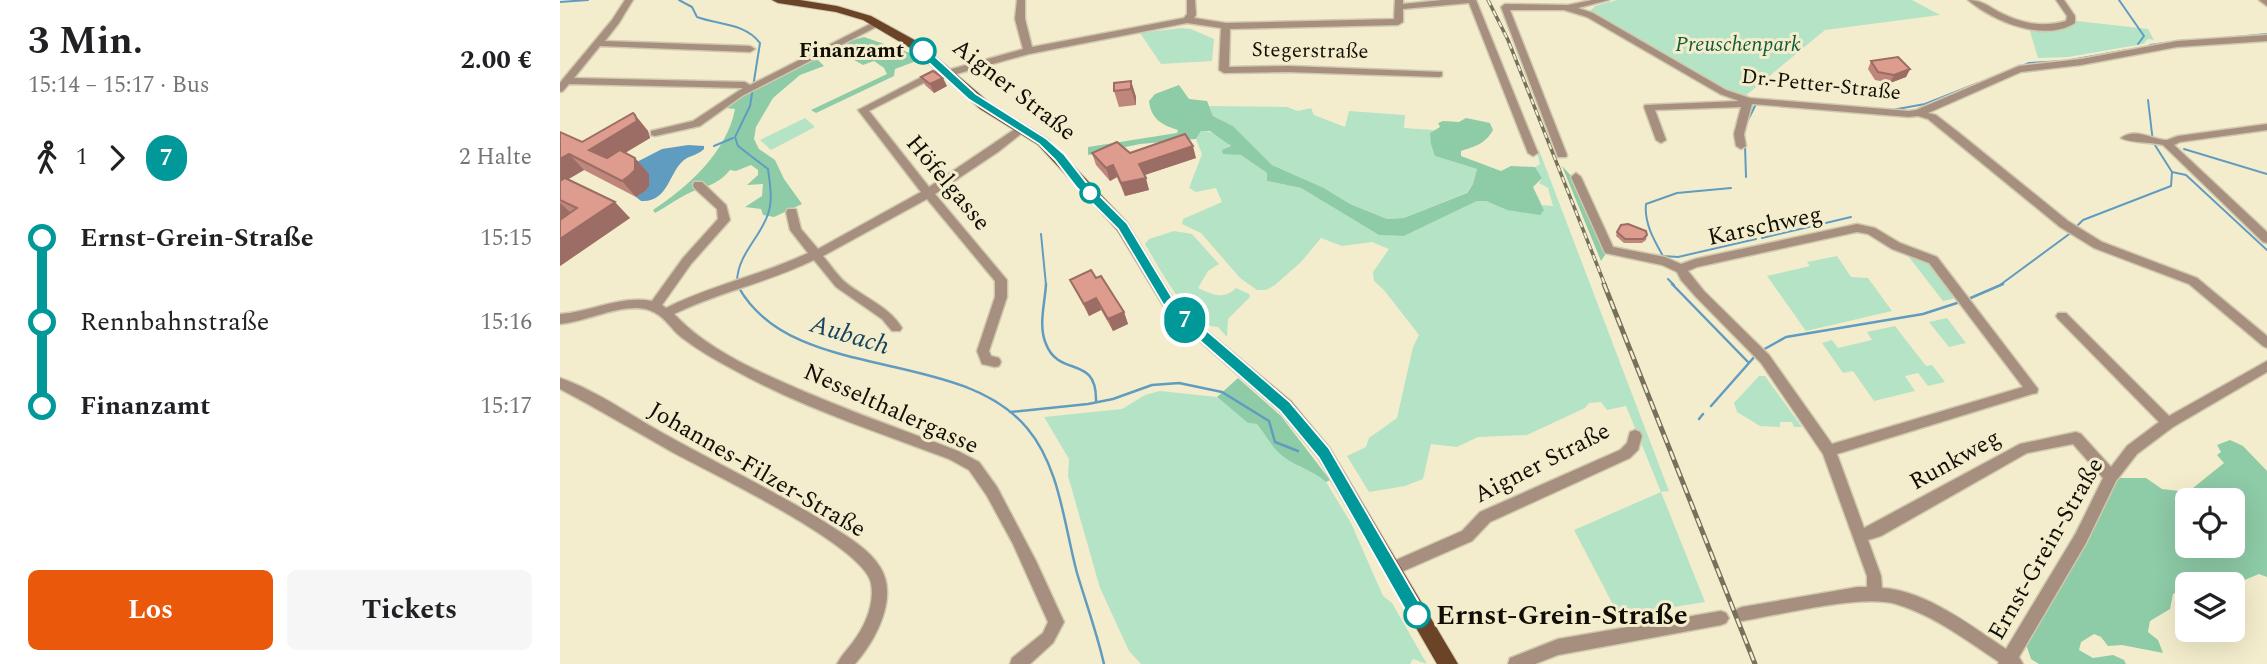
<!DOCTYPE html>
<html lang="de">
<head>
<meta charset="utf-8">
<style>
  :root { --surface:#fff; --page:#f6f6f6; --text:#202124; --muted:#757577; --accent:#ea580c }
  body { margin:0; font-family:Spectral,serif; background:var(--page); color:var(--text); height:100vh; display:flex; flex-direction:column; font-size:26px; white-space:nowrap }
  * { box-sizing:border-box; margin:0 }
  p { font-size:23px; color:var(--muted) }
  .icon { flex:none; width:38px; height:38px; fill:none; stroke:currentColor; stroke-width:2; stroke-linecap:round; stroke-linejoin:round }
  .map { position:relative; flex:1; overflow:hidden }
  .drawer { display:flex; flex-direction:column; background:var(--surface); width:560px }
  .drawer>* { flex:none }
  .badge { padding:0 14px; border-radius:23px; font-size:24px; line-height:46px }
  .fabs { position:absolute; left:1615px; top:488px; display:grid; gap:14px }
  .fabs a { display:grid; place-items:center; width:70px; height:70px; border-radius:10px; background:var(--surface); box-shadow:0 7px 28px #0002; font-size:35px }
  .map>.badge { position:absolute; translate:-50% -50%; box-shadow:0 0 0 4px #fff }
  .legs { display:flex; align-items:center; gap:10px; height:77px; padding:0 28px; font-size:23px }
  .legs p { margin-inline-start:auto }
  .summary { display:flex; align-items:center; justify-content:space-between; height:119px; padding:0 28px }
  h1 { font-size:38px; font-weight:700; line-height:52px }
  .cta { display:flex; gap:14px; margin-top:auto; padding:14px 28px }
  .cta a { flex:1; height:80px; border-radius:10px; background:var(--accent); color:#fff; font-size:28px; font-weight:700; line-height:80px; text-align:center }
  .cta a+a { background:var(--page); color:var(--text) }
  ul { padding:0 28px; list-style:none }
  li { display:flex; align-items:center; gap:24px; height:84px; font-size:26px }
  li i { display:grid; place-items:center; width:10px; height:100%; margin:0 9px; background:currentColor }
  li i::after { content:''; width:18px; height:18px; margin:-9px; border:5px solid; border-radius:50%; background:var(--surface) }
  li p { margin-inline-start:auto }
  li:first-child i { background:linear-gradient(#0000 50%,currentColor 0) }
  li:last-child i { background:linear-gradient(currentColor 50%,#0000 0) }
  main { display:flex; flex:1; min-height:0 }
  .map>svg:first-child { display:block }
</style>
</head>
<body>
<main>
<section class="drawer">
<div class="summary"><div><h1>3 Min.</h1><p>15:14 – 15:17 · Bus</p></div><b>2.00 €</b></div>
<div class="legs"><svg class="icon" aria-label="walk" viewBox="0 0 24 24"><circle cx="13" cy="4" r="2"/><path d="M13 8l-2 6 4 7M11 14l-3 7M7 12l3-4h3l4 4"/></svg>1<svg class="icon" aria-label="forward" viewBox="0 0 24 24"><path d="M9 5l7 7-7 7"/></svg><b class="badge" style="background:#009898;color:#fff">7</b><p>2 Halte</p></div>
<ul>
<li><i style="color:#009898"></i><b>Ernst-Grein-Straße</b><p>15:15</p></li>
<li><i style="color:#009898"></i><span>Rennbahnstraße</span><p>15:16</p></li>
<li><i style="color:#009898"></i><b>Finanzamt</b><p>15:17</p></li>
</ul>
<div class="cta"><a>Los</a><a>Tickets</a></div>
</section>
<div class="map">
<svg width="1707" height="664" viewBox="0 0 1707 664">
  <rect width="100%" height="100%" fill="#f4edcd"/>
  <path fill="#b5e3c6" d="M1057,0H1352L1380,15L1265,30L1179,101L1034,17L1030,11L1035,6Z
    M1517,21L1588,29L1594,40L1588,39L1583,44L1508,57L1478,58L1469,28Z
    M621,28L631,29L654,39L652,61L601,64L580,33Z
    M649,106L727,107L738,111L751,108L754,115L785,127L789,111L845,115L844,128L874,130L870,133L875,156L917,169L913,184L906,193L844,218L827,219L790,204L764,188L712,165L673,126L653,116Z
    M245,118L255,127L211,150L200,140Z
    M641,131C654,131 669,139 673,153L681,155L707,173V181L741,188L819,235L844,236L917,201H926L947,210H984L982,205L993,206L988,188L979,183L982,178L975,167L980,164L976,149L979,150L1109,491L1101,492L1145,602L1059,616L1014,530L1101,492L1066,406L1047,410L1041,402L1029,403L1025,408L967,435L918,437L897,447L871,444L863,479L845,486L809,492L787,456L806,447L809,438L837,418L853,347L859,335L824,290L814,281L813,272L829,249L812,242L782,246L761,238L741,262L715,285L706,290H697L680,278L641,233L622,224L623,219L662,202L656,188L636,192L629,188L642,154L636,139Z
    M614,231L632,234L659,264L648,271L638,288C653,295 664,300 676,288L689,294L690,297L668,319L667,337L658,327C629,327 599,267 585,244L589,239Z
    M1345,252L1370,262L1397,298L1383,301Z
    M1277,256L1291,277L1308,278L1332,311L1246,331L1207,276L1250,266L1247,262Z
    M1387,318L1406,343L1389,347L1369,322Z
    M1335,326L1366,366L1372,365L1385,382L1368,386L1358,373L1345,376L1355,391L1314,401L1293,371L1283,373L1262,343L1272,340L1278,348L1312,340L1307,332Z
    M1199,376H1205L1242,427H1234L1232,422H1220V427L1200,426L1177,412L1174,403Z
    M600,391L657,397L688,423L697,424L740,467L755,472L766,482L791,523L823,596L832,603L867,664L853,659L850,664H581L569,651L540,588L508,476L509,459L484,417L562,409L585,395Z"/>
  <path fill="#8ecba7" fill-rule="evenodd" d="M304,37L356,55L359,60L335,69L334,76L256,113L251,110L327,74L324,68L314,61L303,65L287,56L271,60L262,57L286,42Z
    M258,60L264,66L240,75L213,98L196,127L194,139L199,149L215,160L224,179L242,204L214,217L203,215L201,209L185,207L202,196L203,184L187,185L198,175V170L191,165L176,171L170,170C160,182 150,186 136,190C122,195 108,206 95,213L93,210C128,187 167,152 175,109L166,108L185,94L249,61Z
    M619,85L629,99L647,101L653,116L673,126L712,165L764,188L790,204L827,219L844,218L907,193L913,184L917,169L875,156L871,144L870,133L880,127L878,123L883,121L899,122L906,118L930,123L933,130C925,144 916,146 901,151V156L941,171L951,166L975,167L982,178L973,187L984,210L980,215L947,210L926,201H917L844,236L819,235L741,188L707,181V173L681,155L663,154L662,150L671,146L650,131H641L636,139L580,144L528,155V147L617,133L618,130C602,125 591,119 589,101L595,94Z
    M1002,166L1017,182L1042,247L1047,252L1041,261Z
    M678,378L721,416L770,480L766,482C752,469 732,466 718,452C710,444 704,432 697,424L688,423L657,397Z
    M1670,440L1683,446L1707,471V577L1699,574L1682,581L1663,576L1628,584L1627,588L1613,594L1610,609L1590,621L1588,632L1598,640L1603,653L1562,645L1548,646L1541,637L1534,634L1521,642L1519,650L1533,658L1553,655L1564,660L1566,664H1479L1471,659L1460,626L1476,605L1481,588L1500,560L1543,478H1586L1602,489L1628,492L1664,463L1657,455L1661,452L1657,445ZM1628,500H1673V546H1628Z"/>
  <path fill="#609cc0" d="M128,145L144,146V149C138,155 131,155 124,160C109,172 108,203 81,201L76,197L89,184L69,166L102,149Z"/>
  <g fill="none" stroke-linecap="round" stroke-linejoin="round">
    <path stroke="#609cc0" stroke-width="2" d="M119,0L132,7L137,17C159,25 185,23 200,43L190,106L175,137L178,146L208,169C210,184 213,200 208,214C200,238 178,254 177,281
      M1559,0L1584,36L1578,44
      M0,2L28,0
      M1665,38L1707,34
      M1590,45L1627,40
      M1511,60L1567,50
      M1460,67L1469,63L1505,61
      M1426,80L1434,77
      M1332,110L1365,104L1418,83
      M1187,122L1195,106
      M1185,145L1186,177
      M154,146L173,138
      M1624,149L1707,174
      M1612,172L1626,175L1707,250
      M1171,188L1117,193L1086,204C1084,223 1094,240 1103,256L1118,257L1196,239
      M1516,227L1523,220L1611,186L1612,172L1593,142L1588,100
      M481,234L486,285
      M1202,238L1291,217
      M1108,279L1114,285
      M1440,285L1512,232"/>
    <path stroke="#609cc0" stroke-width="2.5" d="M486,284C485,303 478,326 486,344C499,378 537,354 536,401
      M1112,284L1188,362
      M179,288C234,384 398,346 467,428C500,467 504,525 517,573C526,603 537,633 544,664
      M1406,300L1443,284
      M1201,351L1226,337L1363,314L1400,302
      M1151,406L1196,355
      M450,412L528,404L553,399L592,385L619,383L662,392L709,421L715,442L738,451
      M1139,419L1143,414"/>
    <defs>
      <path id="minor" d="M65,0H73L59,23L45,41L190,46L195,49L190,52L40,46L14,78L185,82L190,85L314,22L317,21L322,24L182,96L140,126L95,136L91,135V131L133,121L183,88L9,84L3,91L0,92V83L3,79L52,20Z
        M457,0H465V19L472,47L624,18L627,14V0H635L636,15L634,18L666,23L834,19L835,0H843V4L882,0H916L978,153L973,156L968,153L909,3L843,9V22L838,25L670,29L669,67L729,66L882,72V76L879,77L729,72L664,73L659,70L661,28L627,23L469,54L389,76L385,72L309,111L369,187L458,127H466L467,129L438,152L375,194L447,280V297L429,351L431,356L439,358L441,362L439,366L435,367L422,364L417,351L435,297V281L367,199L263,256C270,264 277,275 285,282C304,298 329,306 342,328L340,331H332L322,319L276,287L254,260C209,282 159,292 114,314C149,351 197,371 243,391C294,413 346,431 398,451L419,462L437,487L476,561L504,622L493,643L470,664H450L452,658L483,633L488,622L453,544L427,496L409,470L389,459C317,432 243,408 176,371C157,361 138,350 121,337C110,328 104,315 89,310C63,302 27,322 0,324V314C31,312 60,295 92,301L123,258L158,219L157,209L134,188L133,185L134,182H142L166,205L170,220L131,264L102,305L106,308C152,285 202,275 248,253L230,230L226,212L228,209H236L241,229L258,249L361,192L298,110L381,67H387L388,70L463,49L455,19Z
        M1032,0H1049L1018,8L1033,13L1166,90L1190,98L1349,111L1356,110L1459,66L1521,59L1617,41L1707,35V41L1617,47L1521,65L1461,72L1368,113L1376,115L1398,132L1508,221L1542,242L1637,278L1707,336V348L1703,346L1629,284L1534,248L1500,227L1368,119L1358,116L1349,117L1192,104L1184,134L1186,146L1181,149L1176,146L1174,134L1181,107L1095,110L1106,140L1101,143L1096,140L1084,107L1085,105L1179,101L1160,94L1027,17L1004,10H950L1007,155L1006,157H998L941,7L945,4L1008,5Z
        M1408,0C1421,0 1428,6 1439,12C1461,23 1481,28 1506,21L1507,16L1496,0H1504L1515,16V23C1484,43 1433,21 1408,0Z
        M1699,0H1707V6Z
        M1707,124V130L1620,142L1614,145L1707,232V243L1703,242L1603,145C1591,142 1569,143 1561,138C1576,127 1592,140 1607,140C1611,139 1614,137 1618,136Z
        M1016,173L1021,177L1053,247L1105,257L1121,264L1135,259L1297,224L1315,228L1340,243L1377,257L1478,389L1477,393L1472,394L1277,454L1304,528L1460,444L1516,432L1521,434L1551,467L1567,446L1599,422L1498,319L1496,316L1498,313H1506L1609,416L1707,361V372L1613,427L1577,454L1556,481L1526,543L1459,657L1463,664H1438L1439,662C1406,640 1375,616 1336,604C1301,594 1220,615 1182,621L1177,619L1174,614L1177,609L1182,607L1298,587H1307V576L1263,454L1201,363L1136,297L1121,280L1117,272L1102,265L1045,253L1011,177ZM1297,232L1308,234L1332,249L1369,263L1463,387L1272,444L1209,355L1144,291L1128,271L1137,267ZM1513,444L1543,478L1516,533L1446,649C1411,626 1365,590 1322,588L1321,576L1308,540L1321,536L1467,453Z
        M0,378C38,391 73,417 108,436C162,466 219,493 271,526C288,537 309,549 320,567C339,597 316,640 295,664H277C281,656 287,650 293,642C305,626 315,604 311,583C304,546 149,472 112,452C75,431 38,409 0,389Z
        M1075,430L1080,432L1082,436L1078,450L1070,458L930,522L912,541L832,576L827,574L825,569L827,564L902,531L920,512L1060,450L1067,443L1070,432Z
        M1161,611L1166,613L1169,618L1166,623L1161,625L998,655L975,664H948L950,658L998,639Z"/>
      <path id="major" d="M212,0H240L277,6L311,16L360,43L430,103L488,139L567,222L613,298L624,311L731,401L770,448L898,664H877L758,458L719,411L614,319L603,306L557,230L478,145L420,109L352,49L303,20L276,12L218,3Z"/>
    </defs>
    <use href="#minor" stroke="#d0c9ad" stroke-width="3"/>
    <use href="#major" stroke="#d0c9ad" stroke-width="2"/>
    <use href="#minor" fill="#a78f80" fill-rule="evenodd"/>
    <use href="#major" fill="#6b4327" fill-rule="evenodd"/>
    <defs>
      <path id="rail-far1" d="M928,0L948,40L1045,285"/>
      <path id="rail" d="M1044,284L1195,664"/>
    </defs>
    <use href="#rail-far1" stroke="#75715d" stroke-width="3.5"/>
    <use href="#rail" stroke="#75715d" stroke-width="5"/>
    <use href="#rail-far1" stroke="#f4edcd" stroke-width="2" stroke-dasharray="6" stroke-linecap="butt"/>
    <use href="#rail" stroke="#f4edcd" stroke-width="2.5" stroke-dasharray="9" stroke-linecap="butt"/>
  </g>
  <path fill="#bf867b" d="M1311,61L1350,69L1346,77L1330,83L1315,80L1308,69Z
    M361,77L387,86L374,93L365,85Z
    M571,81L576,97V105L559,107L554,91Z
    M75,115L88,131L90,138L65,153L75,158L89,174V186L85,191L76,197L24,170L8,179L70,218L0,266V132L22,142Z
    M532,153H570L636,158L584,175L589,190L565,196L557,177L550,181L536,165Z
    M1057,232L1087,235L1086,240L1082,243H1064L1056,236Z
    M536,278L564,312L568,324L553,331L541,310L529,316L510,280Z"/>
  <path fill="#9b6d64" d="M1350,69L1346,77L1330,83L1334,75Z
    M383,78L387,86L374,93L370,84Z
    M571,81L576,97V105L571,89Z
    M75,115L88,131L90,138L43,166L29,150Z
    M633,146L636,158L582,176L579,164Z
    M9,154L24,170L2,183L0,191V159Z
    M75,158L89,174V186L85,191L76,197L62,181Z
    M553,165L557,177L550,181L546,168Z
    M586,178L589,190L565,196L561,183Z
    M55,202L70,218L0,266V239Z
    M0,203L11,213L0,221Z
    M536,298L541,310L529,316L524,304Z
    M564,312L568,324L553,331L548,319Z"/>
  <path fill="#de9c8f" stroke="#9b6d64" stroke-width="2" d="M1338,57L1350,69L1334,75L1318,72L1311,61Z
    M373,71L383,78L370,84L361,77Z
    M571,81V89L554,91V83Z
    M73,113L75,115L77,121L29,150L47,158L60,150L75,158V170L70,175L62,181L9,154L0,159V132L22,142Z
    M625,134L633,146L579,164L586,178L561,183L553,165L546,168L532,153L557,142L570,153Z
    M5,178L55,202L0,239V220L17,208L0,200V181Z
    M1068,224L1086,231L1087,235L1083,239H1065L1057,232L1061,225Z
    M531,270L536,278L541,276L564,312L548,319L536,298L524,304L510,280Z"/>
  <path fill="#009898" stroke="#fff" stroke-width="2" d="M359,49H367L416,94L487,139L504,154L526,182L567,223L613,299L624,311L730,402L769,448L863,609L866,615L863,620L857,623L851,620L759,458L720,411L615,319L604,306L558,229L517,188L495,160L479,144L408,99L359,54Z"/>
  <g fill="#fff" stroke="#009898" stroke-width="3.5">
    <circle cx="363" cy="51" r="12"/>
    <circle cx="530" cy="193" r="9"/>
    <circle cx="857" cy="615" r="12"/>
  </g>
  <g text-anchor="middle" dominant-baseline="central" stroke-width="6" stroke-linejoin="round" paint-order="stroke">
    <g font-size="21" font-style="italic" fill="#125a38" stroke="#f4edcd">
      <text x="1178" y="45">Preuschenpark</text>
    </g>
    <g font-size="21" font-weight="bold" fill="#110f05" stroke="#f4edcd" text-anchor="end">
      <text x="344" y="51">Finanzamt</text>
    </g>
    <g font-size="21" fill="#110f05" stroke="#f4edcd">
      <text transform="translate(750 51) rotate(1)">Stegerstraße</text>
      <text transform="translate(1261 85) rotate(6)">Dr.-Petter-Straße</text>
    </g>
    <g font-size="24" fill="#110f05" stroke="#f4edcd">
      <text transform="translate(454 90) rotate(38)">Aigner Straße</text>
      <text transform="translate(388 183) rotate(50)">Höfelgasse</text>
      <text transform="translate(1205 226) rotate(-12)">Karschweg</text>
      <text transform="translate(331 409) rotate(24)">Nesselthalergasse</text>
      <text transform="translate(1395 460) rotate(-29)">Runkweg</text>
      <text transform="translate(982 463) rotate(-27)">Aigner Straße</text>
      <text transform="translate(197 470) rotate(30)">Johannes-Filzer-Straße</text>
      <text transform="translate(1486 549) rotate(-60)">Ernst-Grein-Straße</text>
    </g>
    <g font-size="26" font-style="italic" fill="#15445e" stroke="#f4edcd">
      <text transform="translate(290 335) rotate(17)">Aubach</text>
    </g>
    <g font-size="28" font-weight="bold" fill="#110f05" stroke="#f4edcd" text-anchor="start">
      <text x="876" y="615">Ernst-Grein-Straße</text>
    </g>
  </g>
</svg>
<div class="fabs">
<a><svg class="icon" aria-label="locate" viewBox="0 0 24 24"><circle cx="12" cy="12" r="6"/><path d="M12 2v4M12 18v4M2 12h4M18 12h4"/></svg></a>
<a><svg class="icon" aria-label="layers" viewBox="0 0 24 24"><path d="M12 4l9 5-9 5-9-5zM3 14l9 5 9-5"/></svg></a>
</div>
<b class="badge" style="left:625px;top:320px;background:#009898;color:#fff">7</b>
</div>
</main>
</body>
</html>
